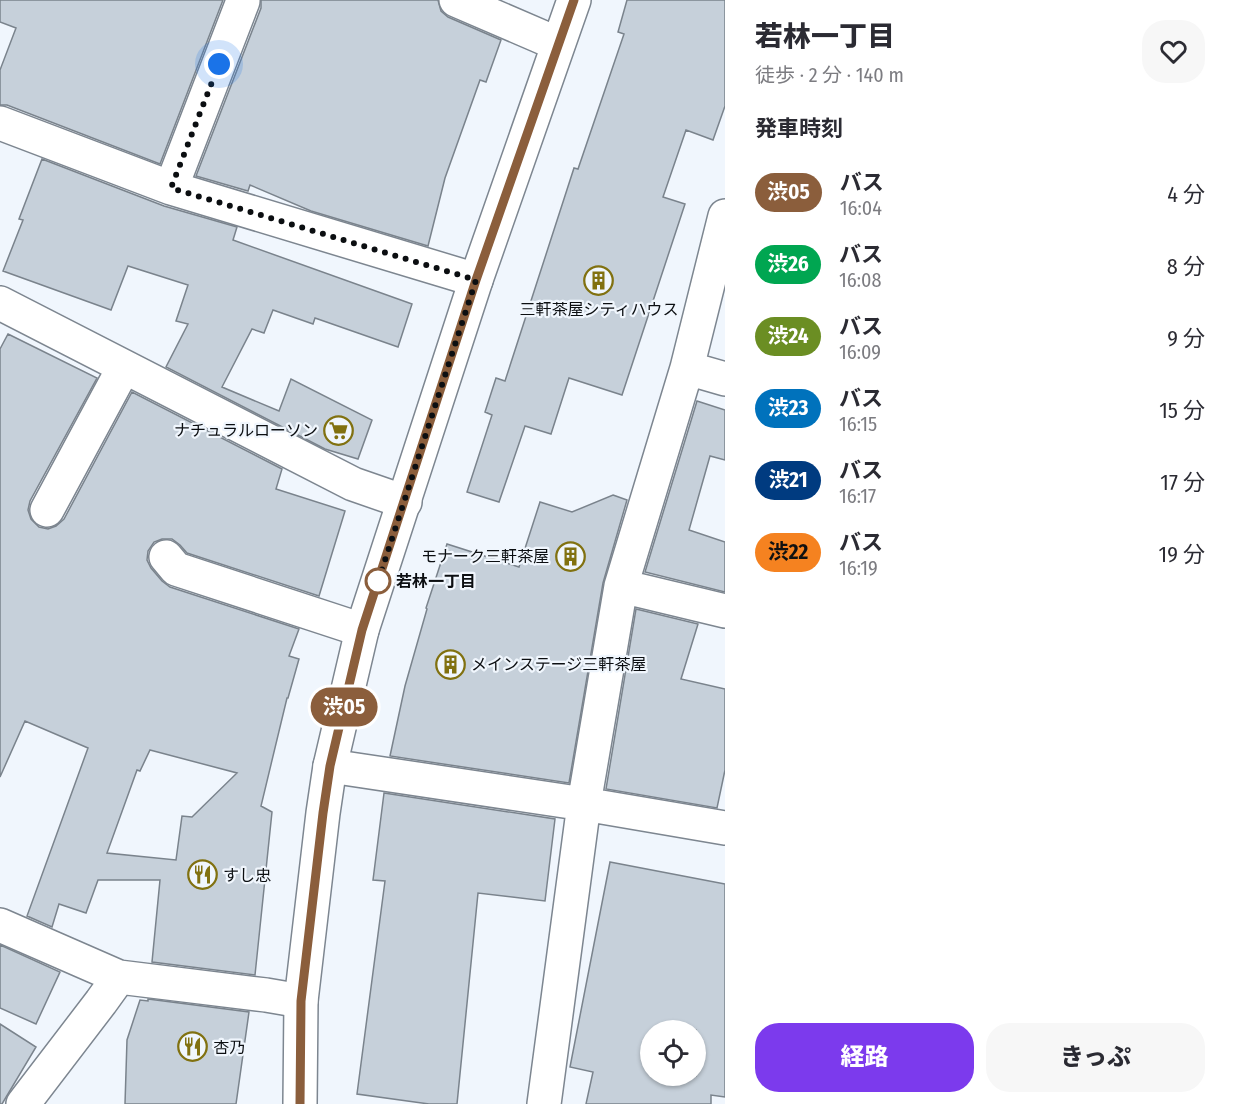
<!DOCTYPE html>
<html lang="ja">
<head>
<meta charset="utf-8">
<style>
  :root { --surface:#fff; --page:#f7f7f7; --text:#2b2b33; --muted:#7c7c81; --accent:#7c3aed }
  body { margin:0; font-family:"Fira Sans Condensed","Noto Sans JP",sans-serif; background:var(--page); color:var(--text); height:100vh; display:flex; flex-direction:column; font-size:22px; white-space:nowrap }
  * { box-sizing:border-box; margin:0 }
  p { font-size:20px; color:var(--muted) }
  .icon { flex:none; width:33px; height:33px; fill:none; stroke:currentColor; stroke-width:2; stroke-linecap:round; stroke-linejoin:round }
  .map { position:relative; flex:1; overflow:hidden }
  .sheet { display:flex; flex-direction:column; background:var(--surface); width:510px }
  .sheet>* { flex:none }
  .badge { padding:0 12px; border-radius:20px; font-size:21px; line-height:39px }
  .buttons { position:absolute; left:640px; top:1020px; display:grid; gap:12px }
  .buttons a { display:grid; place-items:center; width:66px; height:66px; border-radius:50%; background:var(--surface); box-shadow:0 2px 4px #0004; font-size:30px }
  .you { position:absolute; width:30px; height:30px; margin:-15px; border:4px solid #fff; border-radius:50%; background:#1a73e8; box-shadow:0 0 0 9px #1a73e833 }
  .map>.badge { position:absolute; translate:-50% -50%; box-shadow:0 0 0 3px #fff }
  h2 { padding:0 30px; font-size:22px; line-height:54px }
  .round { display:grid; place-items:center; flex:none; width:63px; height:63px; border-radius:24px; background:var(--page) }
  .head { display:flex; align-items:center; justify-content:space-between; height:102px; padding:0 30px }
  h1 { font-size:28px; font-weight:800; line-height:45px }
  .button { display:flex; gap:12px; margin-top:auto; padding:12px 30px }
  .button a { flex:1; height:69px; border-radius:24px; background:var(--accent); color:#fff; font-size:24px; font-weight:800; line-height:69px; text-align:center }
  .button a+a { background:var(--page); color:var(--text) }
  ul { padding:0; list-style:none }
  li { display:flex; align-items:center; gap:18px; height:72px; padding:0 30px }
  li div { flex:1 }
  li b { display:block; font-size:22px }
  li em { font-style:normal }
  li .badge { min-width:66px; font-weight:700; text-align:center }
  main { display:flex; flex:1; min-height:0 }
  .map>svg:first-child { display:block }
</style>
</head>
<body>
<main>
<div class="map">
<svg width="725" height="1104" viewBox="0 0 725 1104">
  <rect width="100%" height="100%" fill="#f0f6fd"/>
  <path fill="#c6d0da" stroke="#7a838c" stroke-width="1.5" fill-rule="evenodd" d="M0,0H223L160,164L7,105H0V70L16,28L0,22Z
    M261,0H438L441,11L448,17L501,40L486,82L480,80L445,178L428,246L311,211L250,185L248,191L196,176L261,8Z
    M627,0H725V106L713,140L686,130L663,197L685,204L622,395L569,378L551,434L525,426L499,502L467,492L492,415L485,412L496,378L505,381L574,168L578,169L624,34L618,32Z
    M42,159L164,206L237,227L233,240L412,304L398,347L315,318L313,324L273,310L264,333L252,329L222,387L279,411L291,379L372,420L358,459L325,449L166,367L188,324L176,321L188,285L128,266L111,310L3,271L23,220L19,219Z
    M8,334L97,378L30,501L28,510L31,519L39,527L48,529L56,526L64,519L132,392L282,469L276,489L345,511L319,596L187,553L180,545L172,539H162L154,542L148,551L147,560L151,568L162,581L170,587L299,629L289,656L299,659L288,698H287L261,806L272,812L255,975L152,962L160,880H98L86,913L59,904L52,927L27,916L88,748L25,721L0,777V349ZM150,750L237,773L192,817L182,816L176,860L107,853L137,770L140,771Z
    M697,401L725,410V460L710,456L689,530L725,542V592L645,572Z
    M613,495L627,500L603,583L569,783L390,756L405,686L427,609L426,608L447,544L519,567L540,502L572,512Z
    M636,609L698,624L681,679L725,689V770L717,808L606,789Z
    M384,793L555,819L545,901L478,893L457,1104H429L357,1094L385,881L373,880Z
    M610,862L725,884V1097L711,1095V1104H586L593,1072L570,1067ZM651,1030H696V1076H651Z
    M0,945L60,972L36,1024L0,1008Z
    M148,999L249,1012L236,1104H125L127,1040L140,1000L148,1001Z
    M0,1024L36,1047L2,1104H0Z"/>
  <g fill="none" stroke-linecap="round" stroke-linejoin="round">
    <defs>
      <path id="minor" d="M456,0L558,44
        M0,123L171,188L476,280
        M171,188L243,1
        M0,303L353,484L405,502
        M687,368L725,379
        M47,510L124,367
        M166,557L176,569L362,630
        M621,586L725,611
        M330,766L584,804L725,828
        M0,925L119,977L266,995L301,1001
        M23,1104L101,1002L119,977
        M544,1104L584,804L621,586L687,368L725,216"/>
      <path id="major" d="M300,1104L301,1001L323,813L330,766L362,630L476,280L574,0"/>
    </defs>
    <use href="#minor" stroke="#7d8690" stroke-width="36"/>
    <use href="#major" stroke="#7d8690" stroke-width="36"/>
    <use href="#minor" stroke="#fff" stroke-width="33"/>
    <use href="#major" stroke="#fff" stroke-width="33"/>
  </g>
  <g fill="none" stroke-linecap="round" stroke-linejoin="round">
    <defs>
      <path id="line" d="M300,1104L301,1001L323,813L330,766L362,630L476,280L574,0"/>
    </defs>
    <use href="#line" stroke="#fff" stroke-width="14"/>
    <use href="#line" stroke="#8b5e3c" stroke-width="9"/>
    <path stroke="#0b0e11" stroke-width="6" stroke-dasharray="0 10.8" d="M219,64L171,188L476,280L376,588L378,581"/>
  </g>
  <defs>
    <symbol id="building-ring" viewBox="-11 -11 22 22"><circle r="9.5" fill="#f0f6fd" stroke="#817110" stroke-width="1.5"/><path d="M-4-6H4V6H1V3H-1V6H-4ZM-2.5-4.3h1.7v1.8h-1.7ZM.8-4.3h1.7v1.8H.8ZM-2.5-1h1.7V.8h-1.7ZM.8-1h1.7V.8H.8Z" fill="#817110"/></symbol>
    <symbol id="supermarket-ring" viewBox="-11 -11 22 22"><circle r="9.5" fill="#f0f6fd" stroke="#817110" stroke-width="1.5"/><path d="M-6-5.5h2.5l.6 2H6L4.5 2H-2.5L-4.4-4H-6ZM-1.5 3.2a1.3 1.3 0 1 0 .1 0ZM3 3.2a1.3 1.3 0 1 0 .1 0Z" fill="#817110"/></symbol>
    <symbol id="restaurant-ring" viewBox="-11 -11 22 22"><circle r="9.5" fill="#f0f6fd" stroke="#817110" stroke-width="1.5"/><path d="M-5-6h1v4h1v-4h1v4h1v-4h1v5L-1.5 .5V6h-2V.5L-5-1ZM5-6V6H3V1.5H1.5Q1.5-4 5-6Z" fill="#817110"/></symbol>
  </defs>
  <g fill-rule="evenodd">
    <use href="#building-ring" x="582" y="264" width="33" height="33"/>
    <use href="#supermarket-ring" x="322" y="414" width="33" height="33"/>
    <use href="#building-ring" x="554" y="540" width="33" height="33"/>
    <use href="#building-ring" x="434" y="648" width="33" height="33"/>
    <use href="#restaurant-ring" x="186" y="858" width="33" height="33"/>
    <use href="#restaurant-ring" x="176" y="1030" width="33" height="33"/>
  </g>
  <circle fill="#fff" stroke="#8b5e3c" stroke-width="3" cx="378" cy="581" r="12"/>
  <g text-anchor="middle" dominant-baseline="central" stroke-width="4.5" stroke-linejoin="round" paint-order="stroke">
    <g font-size="16" fill="#0b0e11" stroke="#f0f6fd" text-anchor="start">
      <text x="599" y="309" text-anchor="middle">三軒茶屋シティハウス</text>
      <text x="318" y="430" text-anchor="end">ナチュラルローソン</text>
      <text x="549" y="556" text-anchor="end">モナーク三軒茶屋</text>
      <text x="471" y="664">メインステージ三軒茶屋</text>
      <text x="223" y="875">すし忠</text>
      <text x="213" y="1047">杏乃</text>
    </g>
    <g font-size="16" font-weight="bold" fill="#0b0e11" stroke="#f0f6fd" text-anchor="start">
      <text x="396" y="581">若林一丁目</text>
    </g>
  </g>
</svg>
<div class="buttons">
<a><svg class="icon" aria-label="locate" viewBox="0 0 24 24"><circle cx="12" cy="12" r="6"/><path d="M12 2v4M12 18v4M2 12h4M18 12h4"/></svg></a>
</div>
<div class="you" style="left:219px;top:64px"></div>
<b class="badge" style="left:344px;top:707px;background:#8b5e3c;color:#fff">渋05</b>
</div>
<section class="sheet">
<div class="head"><div><h1>若林一丁目</h1><p>徒歩 · 2 分 · 140 m</p></div><a class="round"><svg class="icon" aria-label="heart" viewBox="0 0 24 24"><path d="M12 20l-8-8c-3-5 5-10 8-4 3-6 11-1 8 4z"/></svg></a></div>
<h2>発車時刻</h2>
<ul>
<li><span class="badge" style="background:#8b5e3c;color:#fff">渋05</span><div><b>バス</b><p>16:04</p></div><em>4 分</em></li>
<li><span class="badge" style="background:#00a651;color:#fff">渋26</span><div><b>バス</b><p>16:08</p></div><em>8 分</em></li>
<li><span class="badge" style="background:#6b8e23;color:#fff">渋24</span><div><b>バス</b><p>16:09</p></div><em>9 分</em></li>
<li><span class="badge" style="background:#0072bc;color:#fff">渋23</span><div><b>バス</b><p>16:15</p></div><em>15 分</em></li>
<li><span class="badge" style="background:#003b80;color:#fff">渋21</span><div><b>バス</b><p>16:17</p></div><em>17 分</em></li>
<li><span class="badge" style="background:#f58220;color:#111">渋22</span><div><b>バス</b><p>16:19</p></div><em>19 分</em></li>
</ul>
<div class="button"><a>経路</a><a>きっぷ</a></div>
</section>
</main>
</body>
</html>
